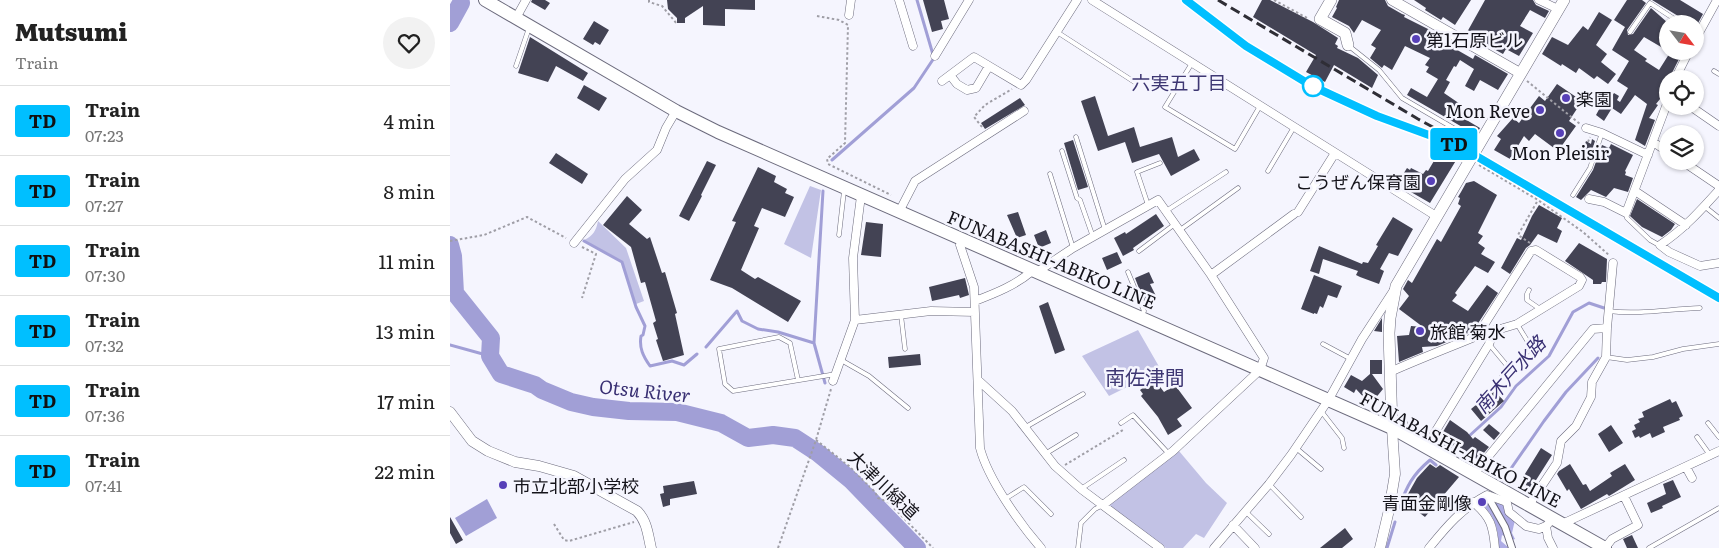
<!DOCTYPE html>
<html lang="en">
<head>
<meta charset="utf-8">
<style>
  :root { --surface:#fff; --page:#f2f2f2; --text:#222; --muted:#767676; --line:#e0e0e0 }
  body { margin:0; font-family:Literata,"Noto Sans JP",serif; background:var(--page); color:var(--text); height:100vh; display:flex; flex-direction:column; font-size:19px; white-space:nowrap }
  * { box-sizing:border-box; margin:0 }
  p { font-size:16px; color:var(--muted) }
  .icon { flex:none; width:28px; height:28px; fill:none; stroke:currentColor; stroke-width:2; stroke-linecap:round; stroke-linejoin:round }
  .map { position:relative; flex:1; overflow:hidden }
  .side { display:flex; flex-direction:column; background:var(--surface); width:450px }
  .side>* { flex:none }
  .badge { padding:0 10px; border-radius:4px; font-size:18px; line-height:32px }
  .needle { width:32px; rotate:121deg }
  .fabs { position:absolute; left:1209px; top:15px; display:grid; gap:10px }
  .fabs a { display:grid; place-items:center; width:45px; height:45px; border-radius:50%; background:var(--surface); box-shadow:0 1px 4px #0004; font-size:25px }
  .map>.badge { position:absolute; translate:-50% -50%; box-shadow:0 0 0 2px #fff }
  .round { display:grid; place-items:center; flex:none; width:52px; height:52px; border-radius:26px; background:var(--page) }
  .head { display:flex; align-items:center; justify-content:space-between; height:85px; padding:0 15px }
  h1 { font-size:24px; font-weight:800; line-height:38px }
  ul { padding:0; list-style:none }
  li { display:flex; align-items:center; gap:15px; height:70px; padding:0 15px; border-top:1px solid var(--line) }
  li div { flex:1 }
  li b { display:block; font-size:19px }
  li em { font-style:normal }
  li .badge { min-width:55px; font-weight:700; text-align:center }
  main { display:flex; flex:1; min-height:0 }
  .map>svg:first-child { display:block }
</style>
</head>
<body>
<main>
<section class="side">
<div class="head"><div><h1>Mutsumi</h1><p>Train</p></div><a class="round"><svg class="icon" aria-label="heart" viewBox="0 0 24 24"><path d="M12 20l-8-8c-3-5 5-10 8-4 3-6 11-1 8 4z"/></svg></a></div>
<ul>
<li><span class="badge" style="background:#00bfff;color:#111">TD</span><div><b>Train</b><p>07:23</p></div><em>4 min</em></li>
<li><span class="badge" style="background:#00bfff;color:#111">TD</span><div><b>Train</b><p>07:27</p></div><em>8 min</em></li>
<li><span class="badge" style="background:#00bfff;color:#111">TD</span><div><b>Train</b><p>07:30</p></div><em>11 min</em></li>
<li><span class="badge" style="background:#00bfff;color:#111">TD</span><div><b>Train</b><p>07:32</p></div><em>13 min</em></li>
<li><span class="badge" style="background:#00bfff;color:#111">TD</span><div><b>Train</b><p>07:36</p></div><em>17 min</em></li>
<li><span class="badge" style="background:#00bfff;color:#111">TD</span><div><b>Train</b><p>07:41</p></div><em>22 min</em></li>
</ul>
</section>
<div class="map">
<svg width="1269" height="548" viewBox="0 0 1269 548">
  <rect width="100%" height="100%" fill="#f5f5fe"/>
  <path fill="#c2c2e5" d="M360,186L371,190L361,258L334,244Z
    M148,221L176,248L194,301L186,304L172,261L134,240C143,236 146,231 148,221Z
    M688,330L711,370L659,396L632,356Z
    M729,451L756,483L777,503L754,538L746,534L733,548H716L660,508V504Z"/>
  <path fill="#aeace5" d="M1042,499L1054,505C1054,512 1059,515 1065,520L1062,533L1065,539L1062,540L1052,535L1051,541L1059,548H1049C1048,530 1046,518 1033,505Z"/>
  <path fill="#a19fd6" d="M37,499L47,518L16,536L5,518Z"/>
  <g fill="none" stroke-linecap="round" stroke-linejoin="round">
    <path stroke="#a19fd6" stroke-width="3" d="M382,160L464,88L484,58L467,0
      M373,191L364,343L375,383
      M134,241L172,262L186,307L195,326L193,335L191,336C189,348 193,356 200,366L222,361L234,365L247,354
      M0,345L40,356
      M256,347L287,311L292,321L308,329L328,332L364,343
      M1018,437L1051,407L1066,386L1099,356L1123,312L1139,303L1154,308
      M1003,451L1010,444
      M1053,480L1094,421L1116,392L1148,358
      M948,509C957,487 961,476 980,460L986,465
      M937,548L945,522"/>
    <path stroke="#a19fd6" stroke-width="18" d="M0,23L11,3
      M0,245L3,256L5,293L41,338L40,356L51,374L85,385L92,390L121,402L143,407L179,411L227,412L271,423L298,438L323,435L345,438L368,453L401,480L467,548"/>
  </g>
  <path fill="#434354" d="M82,0H95L100,3L95,10L81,2Z
    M217,0H305V10L275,9V26L253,25V6L235,18V23H227V18L218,9Z
    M473,0H494L499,19L491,21L493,29L482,32Z
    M812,0H820L863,22L888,38L885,44L888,46L887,48L908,58L928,75L922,88L884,65L875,82L856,72L866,55L803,17Z
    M889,0H935L938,6L952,14L955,15L954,17L988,34V39L1023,59L1025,55L1058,74L1048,90L1030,80L1024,91L1015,86L1024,69L1010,60L1006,67L1004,66L996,80L1000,82L994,93L1013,106L1008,115L1030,128L1026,135L957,95L961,88L977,97L988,79L976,72L979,67L975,65L980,58L955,46L942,70L934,65L932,68L920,58L926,48L921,45L931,30L912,20L904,33L899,26L882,17L887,8L886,7Z
    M964,0H1021L1005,25L993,17L991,20L975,10L976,8Z
    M1035,0H1083L1086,5L1099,11L1095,18L1080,10L1070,26L1083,33L1069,56L1056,49L1053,54L1016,34Z
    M1177,0H1192L1196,3L1177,30L1178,35L1183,34L1201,8L1218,23V51L1194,37L1184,50L1197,59L1195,61L1209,70L1221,51H1233L1219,79H1218V89L1206,104L1208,105L1199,118L1205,120L1195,146L1185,140L1197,104L1185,95L1171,114L1162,108L1154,121L1146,115L1152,104L1155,106L1164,93L1169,96L1167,100L1170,102L1178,88L1167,81L1179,61L1162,50L1175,27L1164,20Z
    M1202,0H1230L1253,14L1247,25L1241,24Z
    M1149,12L1162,20L1146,45L1157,54L1151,62L1166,74L1158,84L1147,76L1144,79L1129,68L1126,73L1112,64L1111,66L1092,54L1102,37L1118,45L1133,26L1138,30Z
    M144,21L159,30L150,45L145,42L143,45L133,39Z
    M80,37L138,73L133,81L106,66L98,82L68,73Z
    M1107,84L1132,101L1119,121L1126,126L1108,151L1085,134L1079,141L1074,136L1060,159L1044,150L1051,139L1047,136L1063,118L1069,123L1089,96L1095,101Z
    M134,85L157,98L149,111L127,98Z
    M645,96L658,136L684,127L690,147L722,137L728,157L744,149L750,160L721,176L709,154L682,163L675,142L648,151L631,101Z
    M570,98L575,105L535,129L531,123Z
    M1142,139L1145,141L1139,160L1127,155L1132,143L1135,144L1136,141L1141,144Z
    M623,140L638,187L628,190L614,143Z
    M1161,144L1183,155L1175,171L1176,172L1175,175L1183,178L1178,192L1164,188L1156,197L1141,190L1131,200L1126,197L1143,170L1152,145L1159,148Z
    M993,147L1001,152L1002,149L1010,154L980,203L947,184L957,168L960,170L961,168L973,174L976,170L978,171L991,149Z
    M106,153L138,174L132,184L99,163Z
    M257,161L266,165L251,195L252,196L239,221L229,216Z
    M308,167L326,176L324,182L337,189L335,193L344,197L335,217L312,208L304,226L309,228L291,270L305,279L308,277L351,301L338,322L282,288L260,280L286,222L282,221Z
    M1024,181L1047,195L1028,233L1033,236L1028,243L1035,248L1031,254L1045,262L1038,273L1025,266L1005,293L1007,295L1002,301L1018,311L1037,285L1048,293L1023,331L987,346L972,347L973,352L949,362L947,336L959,335L961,326L973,327L949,309L959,296L953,289L958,280L962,283L987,239L991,242L1011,206L1008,204L1010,198L1008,197L1011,192L1016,183Z
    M177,196L192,210L179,224L197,239L200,237L212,273L215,272L227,313L225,314L234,355L213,361L206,340L208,339L203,323L206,321L195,282L191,283L181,247L153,225Z
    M1187,199L1225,224L1221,230L1212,237L1192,227L1180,216Z
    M1089,205L1112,218L1107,228L1112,231L1107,243L1088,234L1080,245L1076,248L1060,274L1051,268L1067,238L1071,240L1082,216Z
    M568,212L576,235L567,238L557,215Z
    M706,214L714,226L683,248L684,250L673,256L664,238L675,232L676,234Z
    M943,217L963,229L948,256L939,253L930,269L934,271L929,284L910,277L906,275L908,271L873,259L869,274L860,271L869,246L912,264L913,262L918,263L928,246L926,245Z
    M416,222L433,224L431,257L411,255Z
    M596,230L601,243L589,248L584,235Z
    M1129,243L1157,259L1156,282H1152L1151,284H1143V280L1115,261Z
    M667,252L672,263L657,270L652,258Z
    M699,272L704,283L700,284L707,298L695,304L685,278Z
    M864,275L892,286L887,298L878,295L873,308L870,306L867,314L864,313V314L851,309Z
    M515,278L519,295L510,298L509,295L482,301L479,287Z
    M598,302L615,350L605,354L589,306Z
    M932,318V332L924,331Z
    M470,354L471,365L439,368L438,357Z
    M920,360H932V374H922L933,389L924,400L922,398L918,402L906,389L904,393L894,387L901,375L912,381L920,374Z
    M704,379L714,392L725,385L742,408L727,419L732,426L718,435L708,417L691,396L693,394L690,390Z
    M1044,390L1054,401L1031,421L1021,409Z
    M1220,399L1222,403L1226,401L1233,416L1229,418L1230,420L1213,427L1215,432L1202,438L1200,433L1190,438L1189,436L1185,438L1182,431L1186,429L1184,425L1190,422L1188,419L1194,417L1192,412Z
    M1000,420L1017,432L1023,439L1025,437L1039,447L1028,460L1006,445L1005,447L1003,445L1000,450L987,442Z
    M1039,424L1050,433L1044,440L1033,430Z
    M1161,425L1173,443L1159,452L1148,434Z
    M1091,448L1102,455L1081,488L1070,482Z
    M980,464L986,468L990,465L1009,477L975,517L954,501L967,478Z
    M1120,464L1133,485L1136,484L1140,491L1162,476L1160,473L1175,464L1185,480L1164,493L1159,496L1157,494L1131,509L1119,489L1117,491L1107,474L1109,471Z
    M1223,480L1231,497L1212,506L1213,508L1201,513L1197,503L1216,494L1213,484Z
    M244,481L247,494L220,499V505L213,507L210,494L214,493L213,486Z
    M0,517L13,540L6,544L0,533Z
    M895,528L903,539L892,548H870Z
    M1182,535L1188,548H1177L1173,539Z"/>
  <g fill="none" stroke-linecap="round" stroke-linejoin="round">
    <defs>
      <path id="service" d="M607,32L686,83
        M1180,32L1200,3L1232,24
        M899,46L929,70L952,98L1029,143
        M742,63L715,107L785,149L810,106
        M66,66L79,28
        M1264,71L1269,74
        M626,137L655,230
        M612,151L627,198L630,200L643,237
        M818,171L844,127
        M600,174L623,248
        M1123,195L1140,168L1152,133
        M698,205L687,172L710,163
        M1254,206L1269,218
        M716,211L776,172
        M1176,213L1177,218L1200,240L1209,245
        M730,230L788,188
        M389,235L394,191
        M689,251L725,224
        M678,272L694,311L692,315
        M1079,290L1077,294V300L1090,309
        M1158,311C1189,315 1219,309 1250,308
        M451,315L455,349
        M1067,324L1078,342L1079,350L1075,354
        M873,344L901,359
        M1039,344L1059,368L1052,376
        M1156,357L1177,360L1203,357L1233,349L1269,344
        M391,360L419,376L458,408
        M348,380L340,343L329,337L269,349L275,384L283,391L386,374
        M871,411L892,438L894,448
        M671,423L683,415L719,454
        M1258,423L1269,437
        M574,428L633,394
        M1247,437L1260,455
        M846,448L871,469
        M595,454L626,435
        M819,484L851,517
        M631,489L674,460
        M555,499L574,487L601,514
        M795,511L819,534
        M628,548L631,523L645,509L653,505
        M1199,548L1269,508"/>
      <path id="pedestrian" d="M1037,495L1055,527L1062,548"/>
      <path id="minor" d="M449,0L463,46
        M642,0L986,216
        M1089,0L1108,9
        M399,15L401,0
        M66,18L76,0
        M1245,40L1267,0
        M485,56L519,0
        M500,75L507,84L517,90L526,88L539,66
        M1225,79L1239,51
        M492,81L524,57L571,85L576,80L627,0
        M1240,106L1269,126
        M1136,128L1152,133L1198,155
        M1203,142L1218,152
        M1232,161L1269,186
        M1269,190C1251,210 1233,230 1210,245L1219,252L1250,266L1269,263
        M1185,191L1236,225
        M1139,199L1154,202L1176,213L1218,101
        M449,212L465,181L574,111
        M848,212L885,153
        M512,240L510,245L524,287L530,448C538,479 570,524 591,548
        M124,243L175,179L207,150L216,128L226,111
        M587,272L623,248L708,200L761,275L814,358L810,370L723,451L653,505
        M761,275L844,214
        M525,301C546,293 566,285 582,271
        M405,320L481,311L525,312
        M1157,328L1163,263
        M940,372C969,359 998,348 1027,336L1030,335L1067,324L1129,286L1132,280L1130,277L1086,250L1081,251L1027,336
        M528,380L562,411L605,466L631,489L710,548
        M383,381L405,320L403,258L411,196
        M976,447L1039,344L1045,330
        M1236,467L1242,478
        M1024,474L1143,329L1157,328L1156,357L1142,382L1141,397L1126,426L1111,441L1107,463L1079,505
        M1023,502C1041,517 1043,526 1045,548
        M1098,524L1096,526L1098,538L1103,548
        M1112,524L1269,451
        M783,525L805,548
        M764,548L819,484L841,455L879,399L912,339L944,290
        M979,548C997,526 1011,509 1037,495L1054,501L1057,503L1059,512L1076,526L1089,529L1096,526
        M1155,548L1162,539L1188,525L1174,496"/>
      <path id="tertiary" d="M942,0L1070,73
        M0,412L22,441L38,451L65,462L89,466L124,476L187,511C197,521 198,535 201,548
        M930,548L939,510L945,474L942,428"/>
      <path id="secondary" d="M881,0L870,19L895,33L898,45
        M942,428L939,333L940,318L946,286L1114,0"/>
      <path id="primary" d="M35,0L226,111L268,132L942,428L1155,548"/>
    </defs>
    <use href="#service" stroke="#6c6b7d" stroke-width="5"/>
    <use href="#pedestrian" stroke="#6c6b7d" stroke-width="8"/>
    <use href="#minor" stroke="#6c6b7d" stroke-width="9"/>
    <use href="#tertiary" stroke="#6c6b7d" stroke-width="11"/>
    <use href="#secondary" stroke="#6c6b7d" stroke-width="12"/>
    <use href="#primary" stroke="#6c6b7d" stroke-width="14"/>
    <path stroke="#9f9ea6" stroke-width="2" stroke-dasharray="2.5 2.5" stroke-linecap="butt" d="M199,0V2L212,6L227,24
      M824,0L859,19
      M367,16L389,20L398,25L395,143L377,159L378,164L441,195
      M1077,81L1130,124
      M532,127L524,117L535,105L562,89
      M1138,142L1140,137
      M1029,165L1088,200L1133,232L1160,256
      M0,241L34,235L77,217L116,238
      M1080,243L1068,235L1088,200
      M132,247L146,254L132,298
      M952,413L958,424
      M366,440L399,466L425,492L428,498L438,502L483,548
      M615,465L673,430
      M104,524L114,540L119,541L184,522
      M328,548L366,440L381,389"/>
    <use href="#service" stroke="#fff" stroke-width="4"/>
    <use href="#pedestrian" stroke="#fff" stroke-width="6"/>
    <use href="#minor" stroke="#fff" stroke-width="8"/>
    <use href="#tertiary" stroke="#fff" stroke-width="10"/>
    <use href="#secondary" stroke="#fff" stroke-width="11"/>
    <use href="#primary" stroke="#fff" stroke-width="12"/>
    <path stroke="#2f2e36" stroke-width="3" stroke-dasharray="10 5" stroke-linecap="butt" d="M736,0L796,46L862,86L927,116L1009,146L1269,298
      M768,0L968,119L1005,139"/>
  </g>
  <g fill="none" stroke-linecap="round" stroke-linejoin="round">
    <defs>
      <path id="line" d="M736,0L796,46L862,86L927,116L1009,146L1269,298"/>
    </defs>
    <use href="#line" stroke="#fff" stroke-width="11"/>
    <use href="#line" stroke="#00bfff" stroke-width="8"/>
  </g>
  <g fill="#5740b8" stroke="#f5f5fe" stroke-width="2">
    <circle cx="966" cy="39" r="5"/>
    <circle cx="1116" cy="98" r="5"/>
    <circle cx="1090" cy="110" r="5"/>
    <circle cx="1110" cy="133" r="5"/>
    <circle cx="981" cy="181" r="5"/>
    <circle cx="970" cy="331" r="5"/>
    <circle cx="53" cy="485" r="5"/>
    <circle cx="1032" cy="502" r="5"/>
  </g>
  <circle fill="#fff" stroke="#00bfff" stroke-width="2.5" cx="863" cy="86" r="10"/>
  <g text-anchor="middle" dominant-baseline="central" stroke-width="5" stroke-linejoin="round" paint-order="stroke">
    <g font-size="18" fill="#14131a" stroke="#f5f5fe" text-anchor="start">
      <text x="976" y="39">第1石原ビル</text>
      <text x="1126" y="98">楽園</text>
      <text x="1080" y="110" text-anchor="end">Mon Reve</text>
      <text x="1110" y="152" text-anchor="middle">Mon Pleisir</text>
      <text x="971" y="181" text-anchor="end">こうぜん保育園</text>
      <text x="980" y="331">旅館 菊水</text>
      <text x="63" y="485">市立北部小学校</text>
      <text x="1022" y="502" text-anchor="end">青面金剛像</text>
    </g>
    <g font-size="18" fill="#14131a" stroke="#f5f5fe">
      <text transform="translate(602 259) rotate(23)">FUNABASHI-ABIKO LINE</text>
      <text transform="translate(1011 449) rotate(28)">FUNABASHI-ABIKO LINE</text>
      <text transform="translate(434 484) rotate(44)">大津川緑道</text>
    </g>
    <g font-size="19" fill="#3e3773" stroke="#f5f5fe">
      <text x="729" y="82">六実五丁目</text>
    </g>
    <g font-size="19" font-style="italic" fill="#393073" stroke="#f5f5fe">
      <text transform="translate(1059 374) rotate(-48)">南木戸水路</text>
      <text transform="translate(195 390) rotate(6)">Otsu River</text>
    </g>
    <g font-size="20" fill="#3e3773" stroke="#f5f5fe">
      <text x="695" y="376">南佐津間</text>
    </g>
  </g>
</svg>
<div class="fabs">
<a><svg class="needle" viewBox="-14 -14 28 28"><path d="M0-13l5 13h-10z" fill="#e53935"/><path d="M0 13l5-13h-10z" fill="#767676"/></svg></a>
<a><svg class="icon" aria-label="locate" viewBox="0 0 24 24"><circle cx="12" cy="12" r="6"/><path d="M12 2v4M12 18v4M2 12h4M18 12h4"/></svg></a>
<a><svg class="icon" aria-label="layers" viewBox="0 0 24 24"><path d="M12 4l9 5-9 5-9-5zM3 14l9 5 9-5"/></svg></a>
</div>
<b class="badge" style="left:1004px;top:144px;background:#00bfff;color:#111">TD</b>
</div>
</main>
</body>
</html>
